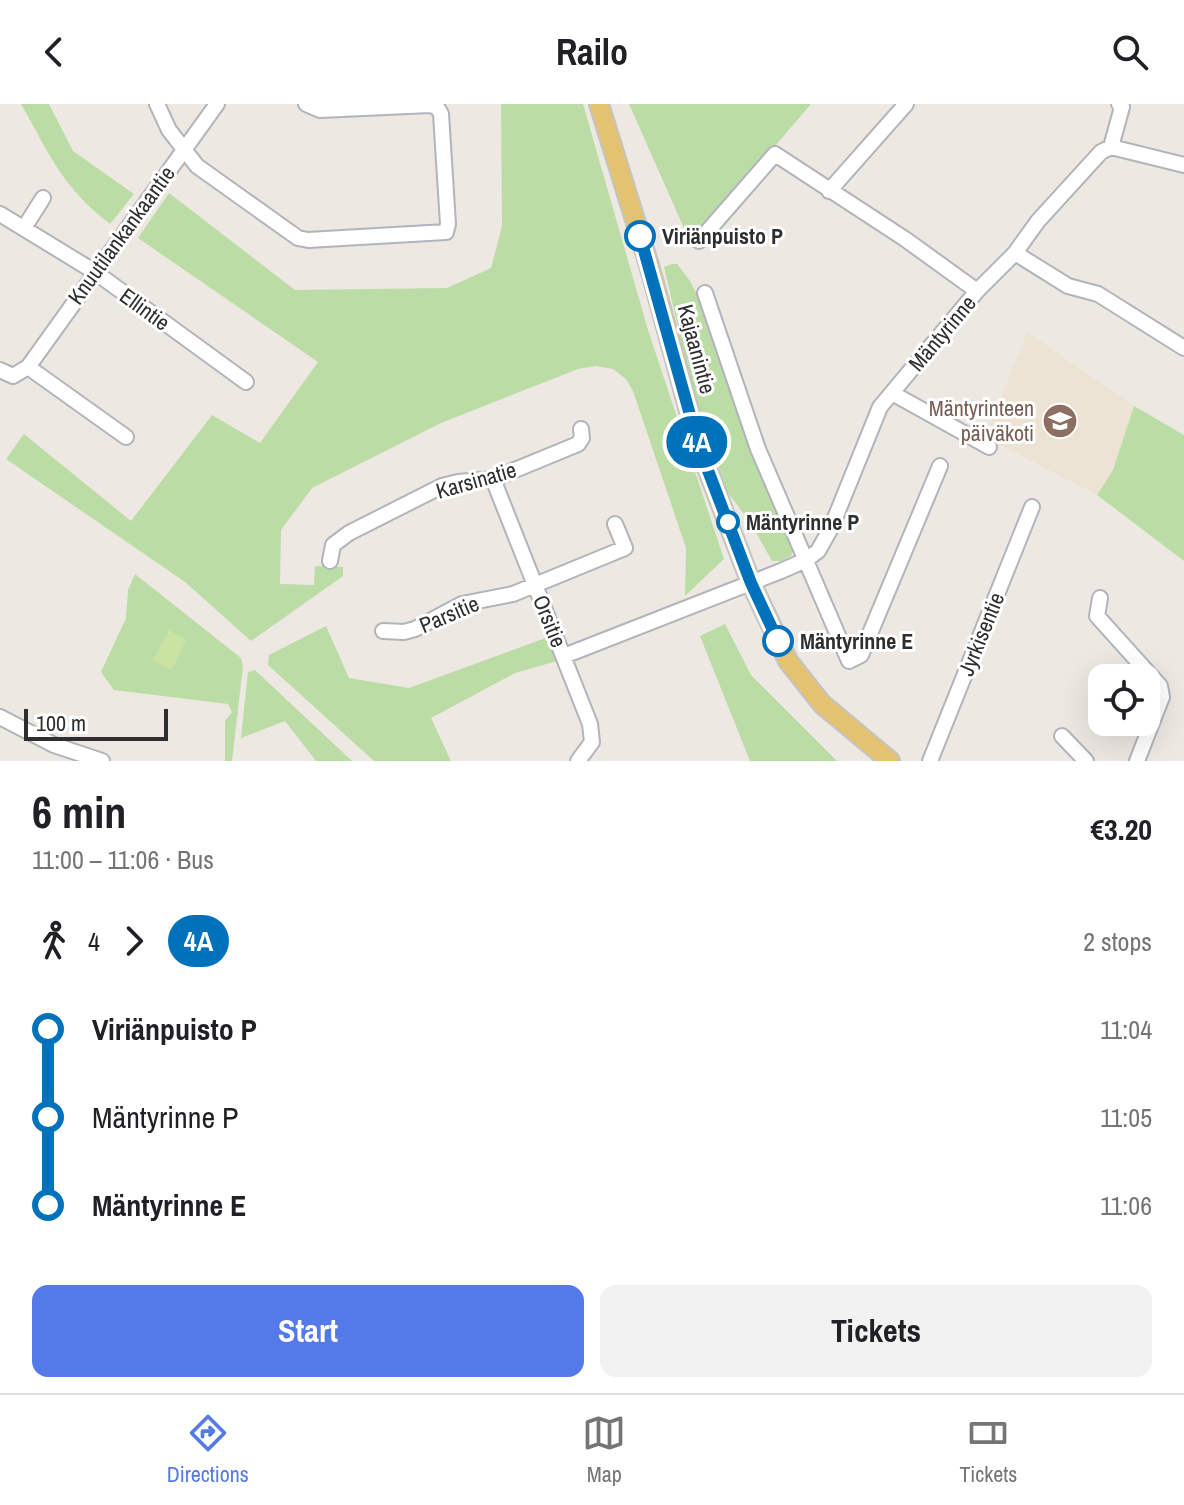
<!DOCTYPE html>
<html lang="en">
<head>
<meta charset="utf-8">
<style>
  :root { --surface:#fff; --page:#f2f2f2; --text:#202124; --muted:#757577; --line:#e0e0e0; --accent:#5479e8 }
  body { margin:0; font-family:"Archivo Narrow",sans-serif; background:var(--page); color:var(--text); height:100vh; display:flex; flex-direction:column; font-size:30px; white-space:nowrap }
  * { box-sizing:border-box; margin:0 }
  p { font-size:26px; color:var(--muted) }
  .icon { flex:none; width:44px; height:44px; fill:none; stroke:currentColor; stroke-width:2; stroke-linecap:round; stroke-linejoin:round }
  .map { position:relative; height:657px; overflow:hidden }
  .sheet { display:flex; flex-direction:column; background:var(--surface); flex:1 }
  .sheet>* { flex:none }
  .badge { padding:0 16px; border-radius:26px; font-size:28px; line-height:52px }
  .controls { position:absolute; left:1088px; top:560px; display:grid; gap:16px }
  .controls a { display:grid; place-items:center; width:72px; height:72px; border-radius:16px; background:var(--surface); box-shadow:0 8px 32px #0002; font-size:40px }
  .scale { position:absolute; left:24px; bottom:20px; width:144px; box-sizing:border-box; padding-left:8px; border:4px solid #2e2e2e; border-top:0; font-size:22px; line-height:28px; white-space:nowrap; color:#2e2e2e; -webkit-text-stroke:6px #fff; paint-order:stroke }
  .map>.badge { position:absolute; translate:-50% -50%; box-shadow:0 0 0 4px #fff }
  .legs { display:flex; align-items:center; gap:12px; height:88px; padding:0 32px; font-size:26px }
  .legs p { margin-inline-start:auto }
  .overview { display:flex; align-items:center; justify-content:space-between; height:136px; padding:0 32px }
  h1 { font-size:44px; font-weight:700; line-height:60px }
  .primary-button { display:flex; gap:16px; margin-top:auto; padding:16px 32px }
  .primary-button a { flex:1; height:92px; border-radius:16px; background:var(--accent); color:#fff; font-size:32px; font-weight:700; line-height:92px; text-align:center }
  .primary-button a+a { background:var(--page); color:var(--text) }
  ul { padding:0 32px; list-style:none }
  li { display:flex; align-items:center; gap:28px; height:88px; font-size:30px }
  li i { display:grid; place-items:center; width:12px; height:100%; margin:0 10px; background:currentColor }
  li i::after { content:''; width:20px; height:20px; margin:-10px; border:6px solid; border-radius:50%; background:var(--surface) }
  li p { margin-inline-start:auto }
  li:first-child i { background:linear-gradient(#0000 50%,currentColor 0) }
  li:last-child i { background:linear-gradient(currentColor 50%,#0000 0) }
  header { display:flex; justify-content:space-between; align-items:center; height:104px; padding:0 32px; background:var(--surface); font-size:36px; font-weight:700 }
  .menu { display:flex; justify-content:space-around; align-items:center; height:112px; border-top:2px solid var(--line); background:var(--surface); font-size:22px; color:var(--muted) }
  .menu a { display:grid; justify-items:center; gap:4px }
  .menu .on { color:var(--accent) }
  .map>svg:first-child { display:block }
</style>
</head>
<body>
<header><svg class="icon" aria-label="back" viewBox="0 0 24 24"><path d="M15 5l-7 7 7 7"/></svg>Railo<svg class="icon" aria-label="search" viewBox="0 0 24 24"><circle cx="10" cy="10" r="6"/><path d="M15 15l6 6"/></svg></header>
<div class="map">
<svg width="1184" height="657" viewBox="0 0 1184 657">
  <rect width="100%" height="100%" fill="#ede8e2"/>
  <path fill="#ede3d4" d="M1027,228L1134,302L1113,366L1097,391L985,333Z"/>
  <path fill="#bbdda5" d="M21,0H49L73,47L134,90L110,120C62,83 50,51 21,0Z
    M501,0H583L648,226L724,455L685,492L686,444L633,287L626,275L613,265L595,262L578,265L441,319L312,384L281,426L280,480L314,481L315,462L343,463V472L251,537L185,478L6,355L24,330L131,417L212,311L260,339L318,258L138,134L169,89L295,186L447,184L491,164L502,122Z
    M629,0H811L691,140Z
    M672,160H677L690,177L710,216L794,444L791,452L781,457H772L750,418L726,386L692,283L664,163Z
    M1134,302L1184,331V457L1097,391L1113,366Z
    M135,470L241,554L243,562L232,657H225V617L232,608L228,600L114,586L101,568L126,514L128,486Z
    M725,520L751,571L837,657H750L700,532Z
    M326,522L349,574L409,584L548,533L557,557L515,569L431,614L451,657H374L268,561L269,551Z
    M255,566L256,567L352,657H316L285,617L241,634L248,568Z"/>
  <path fill="#cbe3a2" d="M169,526L186,536L172,566L153,556Z"/>
  <g fill="none" stroke-linecap="round" stroke-linejoin="round">
    <defs>
      <path id="minor" d="M157,0L169,26L197,62L298,134L308,136L446,128L448,120L441,10L437,3L430,1L320,6L306,0
        M1111,43L1122,3L1119,0
        M829,87L906,0
        M0,110L95,168L246,278
        M24,124L43,94
        M699,137L775,50L905,135L977,187
        M1015,149L1068,182L1098,190L1184,244
        M705,189L758,345L849,557L861,551L940,362
        M28,263L217,0
        M0,266L13,272L28,263L126,333
        M892,289L989,343
        M493,375L590,620L592,638L578,657
        M330,457L333,441L349,429L442,382L458,378L493,375L578,340L582,334L581,325
        M1100,494L1097,512L1160,582L1162,593L1137,657
        M383,527L404,528L415,525L462,500L513,490L625,444L615,420
        M564,552L781,467L806,456L818,447L831,424L880,303L977,187L1015,149L1038,117L1101,48L1111,43L1184,61
        M0,613L54,641L102,657
        M1062,632L1086,657
        M930,657L1032,403"/>
      <path id="major" d="M599,0L649,161L699,343L751,479L788,557L822,600L890,657"/>
    </defs>
    <use href="#minor" stroke="#b2b4bc" stroke-width="18"/>
    <use href="#major" stroke="#c4c4c4" stroke-width="22"/>
    <use href="#minor" stroke="#fff" stroke-width="14"/>
    <use href="#major" stroke="#e3c271" stroke-width="18"/>
  </g>
  <g fill="none" stroke-linecap="round" stroke-linejoin="round">
    <defs>
      <path id="line-1" d="M640,132L699,343L751,479L778,537"/>
    </defs>
    <use href="#line-1" stroke="#fff" stroke-width="18"/>
    <use href="#line-1" stroke="#0072bc" stroke-width="12"/>
  </g>
  <defs>
    <symbol id="school-disc" viewBox="-11 -11 22 22"><circle r="9.5" fill="#8d6e63" stroke="#fff"/><path d="M0-5L7-2L0 1L-7-2ZM-4 1L0 2.5L4 1V4Q0 6-4 4Z" fill="#fff"/></symbol>
  </defs>
  <g fill-rule="evenodd">
    <use href="#school-disc" x="1040" y="297" width="40" height="40"/>
  </g>
  <g fill="#fff" stroke="#0072bc" stroke-width="4">
    <circle cx="640" cy="132" r="14"/>
    <circle cx="728" cy="418" r="10"/>
    <circle cx="778" cy="537" r="14"/>
  </g>
  <g text-anchor="middle" dominant-baseline="central" stroke-width="6" stroke-linejoin="round" paint-order="stroke">
    <g font-size="22" fill="#2e2e2e" stroke="#fff">
      <text transform="translate(121 131) rotate(-54)">Knuutilankankaantie</text>
      <text transform="translate(145 205) rotate(36)">Ellintie</text>
      <text transform="translate(942 229) rotate(-50)">Mäntyrinne</text>
      <text transform="translate(697 245) rotate(75)">Kajaanintie</text>
      <text transform="translate(476 376) rotate(-16)">Karsinatie</text>
      <text transform="translate(449 510) rotate(-23)">Parsitie</text>
      <text transform="translate(550 517) rotate(68)">Orsitie</text>
      <text transform="translate(981 530) rotate(-68)">Jyrkisentie</text>
    </g>
    <g font-size="22" font-weight="bold" fill="#2e2e2e" stroke="#fff" text-anchor="start">
      <text x="662" y="132">Viriänpuisto P</text>
      <text x="746" y="418">Mäntyrinne P</text>
      <text x="800" y="537">Mäntyrinne E</text>
    </g>
    <g font-size="22" fill="#785e54" stroke="#fff" text-anchor="end">
      <text x="1034" y="304">Mäntyrinteen<tspan x="1034" dy="25">päiväkoti</tspan></text>
    </g>
  </g>
</svg>
<div class="controls">
<a><svg class="icon" aria-label="locate" viewBox="0 0 24 24"><circle cx="12" cy="12" r="6"/><path d="M12 2v4M12 18v4M2 12h4M18 12h4"/></svg></a>
</div>
<div class="scale">100 m</div>
<b class="badge" style="left:697px;top:338px;background:#0072bc;color:#fff">4A</b>
</div>
<section class="sheet">
<div class="overview"><div><h1>6 min</h1><p>11:00 – 11:06 · Bus</p></div><b>€3.20</b></div>
<div class="legs"><svg class="icon" aria-label="walk" viewBox="0 0 24 24"><circle cx="13" cy="4" r="2"/><path d="M13 8l-2 6 4 7M11 14l-3 7M7 12l3-4h3l4 4"/></svg>4<svg class="icon" aria-label="forward" viewBox="0 0 24 24"><path d="M9 5l7 7-7 7"/></svg><b class="badge" style="background:#0072bc;color:#fff">4A</b><p>2 stops</p></div>
<ul>
<li><i style="color:#0072bc"></i><b>Viriänpuisto P</b><p>11:04</p></li>
<li><i style="color:#0072bc"></i><span>Mäntyrinne P</span><p>11:05</p></li>
<li><i style="color:#0072bc"></i><b>Mäntyrinne E</b><p>11:06</p></li>
</ul>
<div class="primary-button"><a>Start</a><a>Tickets</a></div>
</section>
<nav class="menu">
<a class="on"><svg class="icon" aria-label="directions" viewBox="0 0 24 24"><path d="M12 3l9 9-9 9-9-9zM9 14v-3h6M13 9l2 2-2 2"/></svg>Directions</a>
<a><svg class="icon" aria-label="map" viewBox="0 0 24 24"><path d="M3 6l6-2 6 2 6-2v14l-6 2-6-2-6 2zM9 4v14M15 6v14"/></svg>Map</a>
<a><svg class="icon" aria-label="tickets" viewBox="0 0 24 24"><path d="M3 7h18v10H3zM15 7v10"/></svg>Tickets</a>
</nav>
</body>
</html>
